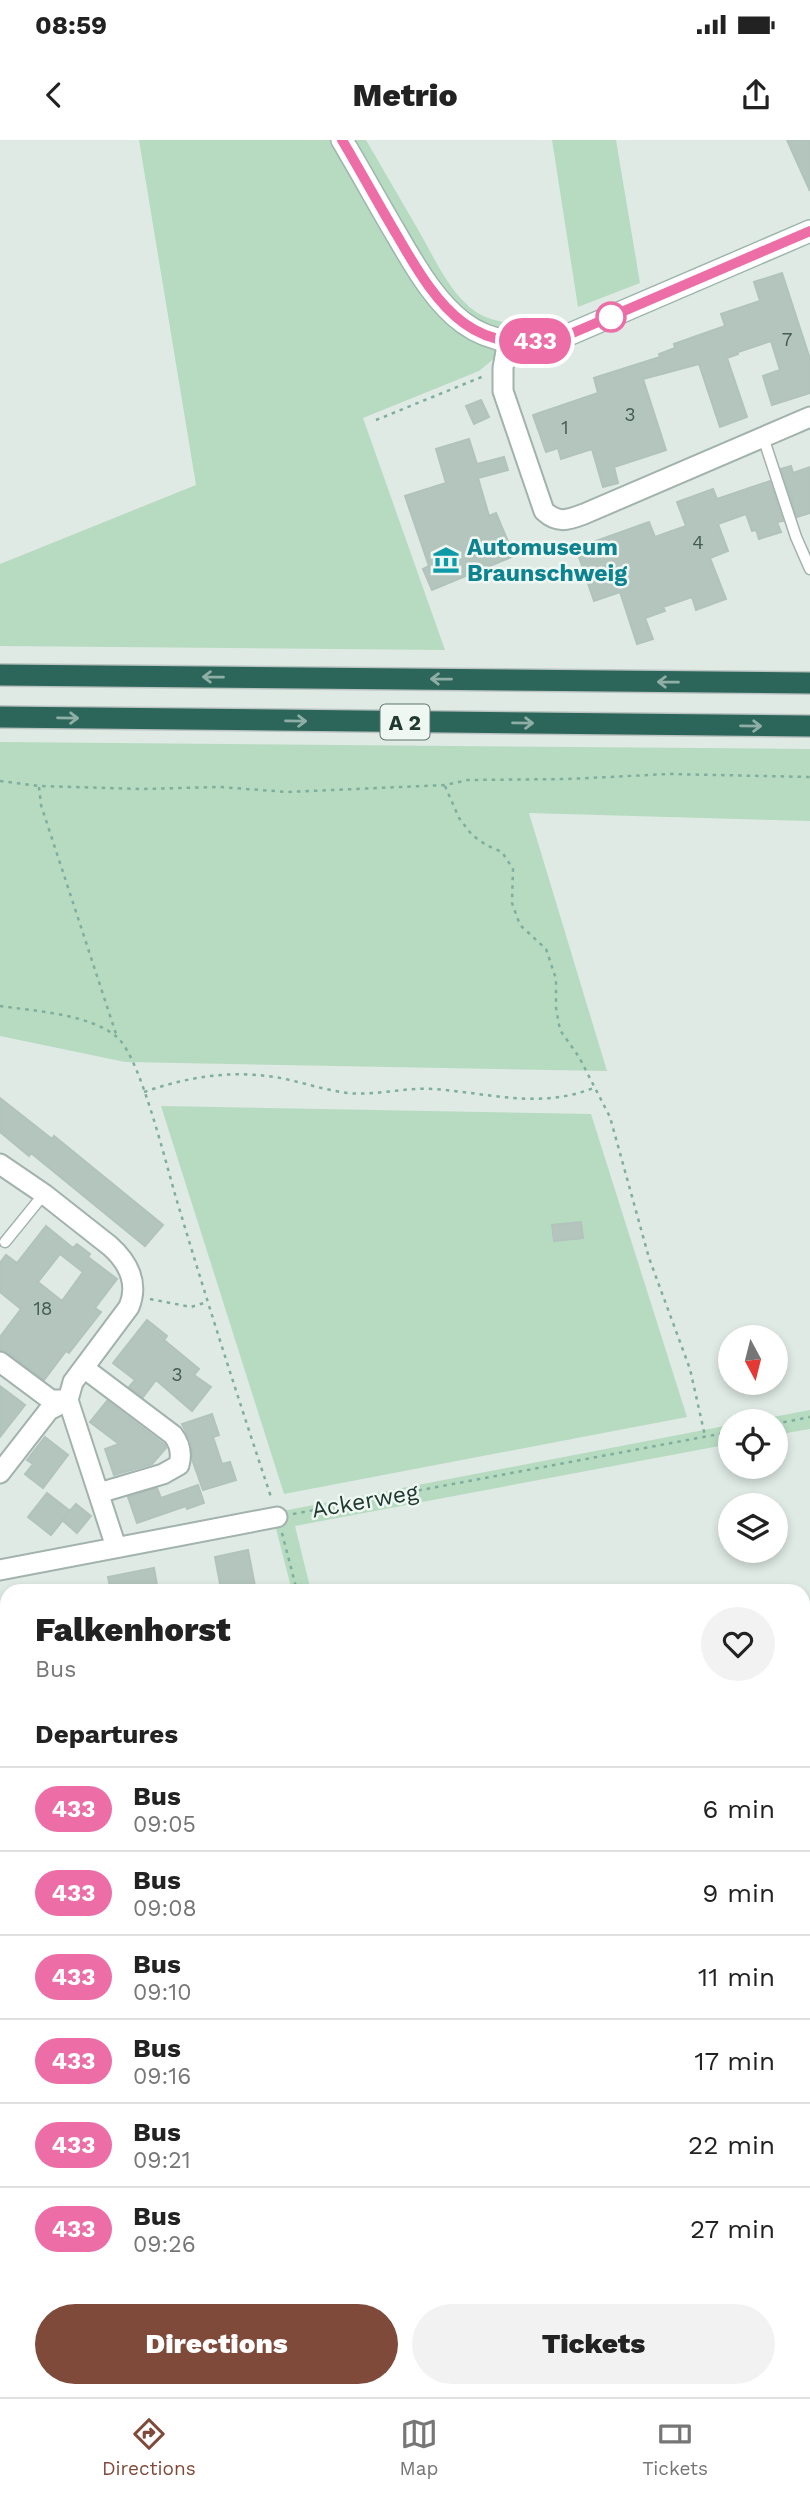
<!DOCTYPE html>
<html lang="en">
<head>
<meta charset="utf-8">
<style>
  :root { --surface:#fff; --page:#f2f2f2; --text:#222; --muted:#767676; --line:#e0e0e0; --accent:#7f4a39 }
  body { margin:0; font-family:"Work Sans",sans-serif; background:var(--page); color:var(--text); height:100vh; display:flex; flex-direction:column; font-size:26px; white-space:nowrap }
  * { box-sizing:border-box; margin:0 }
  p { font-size:23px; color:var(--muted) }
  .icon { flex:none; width:38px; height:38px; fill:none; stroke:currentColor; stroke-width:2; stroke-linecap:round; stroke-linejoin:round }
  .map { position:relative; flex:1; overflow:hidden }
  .panel { position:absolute; left:0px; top:1444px; width:810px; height:814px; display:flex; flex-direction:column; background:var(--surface); border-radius:21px 21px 0 0; box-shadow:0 4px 10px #0003 }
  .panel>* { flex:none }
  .badge { padding:0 14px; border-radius:23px; font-size:24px; line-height:46px }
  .needle { width:46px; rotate:173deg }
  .controls { position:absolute; left:718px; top:1185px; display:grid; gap:14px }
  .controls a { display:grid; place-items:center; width:70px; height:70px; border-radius:50%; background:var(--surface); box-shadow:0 4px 10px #0003; font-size:35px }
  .map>.badge { position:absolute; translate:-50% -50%; box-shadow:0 0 0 4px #fff }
  h2 { padding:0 35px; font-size:26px; line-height:63px }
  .round { display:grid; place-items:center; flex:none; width:74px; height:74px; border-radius:37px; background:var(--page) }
  .head { display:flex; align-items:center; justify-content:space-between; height:119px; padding:0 35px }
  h1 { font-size:33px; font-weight:800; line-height:52px }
  .cta { display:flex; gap:14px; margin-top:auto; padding:14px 35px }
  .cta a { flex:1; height:80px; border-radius:42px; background:var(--accent); color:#fff; font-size:28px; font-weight:800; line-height:80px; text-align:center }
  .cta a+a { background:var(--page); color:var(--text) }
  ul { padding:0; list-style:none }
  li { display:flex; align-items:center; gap:21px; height:84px; padding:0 35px; border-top:2px solid var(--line) }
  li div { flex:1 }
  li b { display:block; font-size:26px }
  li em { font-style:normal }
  li .badge { min-width:77px; font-weight:700; text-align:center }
  .status { display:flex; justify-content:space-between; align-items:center; height:49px; padding:0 35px; background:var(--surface); direction:ltr }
  .status svg { height:19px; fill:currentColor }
  header { display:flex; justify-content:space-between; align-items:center; height:91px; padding:0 35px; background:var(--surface); font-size:32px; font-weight:800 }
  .tab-bar { display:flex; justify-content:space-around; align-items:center; height:98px; border-top:2px solid var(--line); background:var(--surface); font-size:19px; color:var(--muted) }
  .tab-bar a { display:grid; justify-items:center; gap:4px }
  .tab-bar .selected { color:var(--accent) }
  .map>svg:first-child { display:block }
</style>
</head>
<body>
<div class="status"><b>08:59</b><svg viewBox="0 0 49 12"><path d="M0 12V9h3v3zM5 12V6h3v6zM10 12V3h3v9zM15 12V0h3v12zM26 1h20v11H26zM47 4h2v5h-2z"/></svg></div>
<header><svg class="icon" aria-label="back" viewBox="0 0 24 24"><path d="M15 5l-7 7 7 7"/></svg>Metrio<svg class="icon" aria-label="share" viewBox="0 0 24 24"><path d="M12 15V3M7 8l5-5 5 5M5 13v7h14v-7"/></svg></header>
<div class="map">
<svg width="810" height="2257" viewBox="0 0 810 2257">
  <rect width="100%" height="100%" fill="#dfeae5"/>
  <path fill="#b7dbc0" d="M139,0H366C384,31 402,62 420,93C435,119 450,154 476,172C495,184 517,184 538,182L479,231L363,278L445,510L0,506V424L196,345Z
    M552,0H616L640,143L578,167Z
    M0,602L810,609V681L529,673L607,931L125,922L0,896Z
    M161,966L591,974L687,1277L284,1354Z
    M810,1270V1289L775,1295V1281H751Z
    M730,1285V1304L295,1386L311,1451H292L272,1373Z"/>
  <path fill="#b4c5be" stroke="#b1c3bc" stroke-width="2" fill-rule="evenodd" d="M787,0H810V51Z
    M782,133L810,219V253L772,265L763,236L780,230L771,201L738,212V214L727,218L747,277L720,287L699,224L643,239L666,310L614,327L618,343L603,347L592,309L561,319L558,308L546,312L533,275L598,253L594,238L660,217L659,214L675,208L674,204L725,186L721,174L760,161L754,142Z
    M481,260L489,277L474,284L466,266Z
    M469,299L477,324L504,317L508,330L478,338L489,376L496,373L514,416L432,450L423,429L429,426L405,356L446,343L436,309Z
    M791,326L793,333L810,327V373L797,377L781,329Z
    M770,341L783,381L777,382L781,392L759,399L756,390L752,391L746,374L718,384L728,411L710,418L726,459L696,470L692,457L663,467L665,471L645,478L653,499L637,504L620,452L594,461L576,408L649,382L655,397L686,386L677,362L713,349L717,359Z
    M0,958L52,999L54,996L163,1085L145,1106L31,1013L29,1016L0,992Z
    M581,1082L583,1098L554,1101L552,1085Z
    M46,1086L73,1108L77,1104L90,1114L88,1117L117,1139L95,1168L101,1172L69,1213L66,1211L44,1240L7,1212L0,1210V1197L21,1169L0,1152V1123L6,1115L17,1123ZM60,1114L83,1132L62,1161L38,1142Z
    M147,1180L167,1196L164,1200L199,1229L194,1235L211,1247L192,1271L156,1240L143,1257L129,1247L135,1240L113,1223Z
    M0,1246L25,1265L0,1297Z
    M107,1261L165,1305L166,1308L152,1324L114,1335L105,1309L119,1304L90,1282Z
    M212,1274L219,1295L213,1297L222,1324L230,1322L236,1340L203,1350L192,1319L191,1302L182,1284Z
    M45,1297L68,1315L43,1348L25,1334L33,1324L27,1320Z
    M198,1345L204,1363L187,1369L186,1366L137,1383L128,1357L157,1348L161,1358Z
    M47,1353L70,1371L51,1395L28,1377Z
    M76,1364L91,1376L77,1393L62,1380Z
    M248,1410L256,1451H240L239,1446L221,1449L215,1417Z
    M154,1428L158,1451H111L108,1437Z"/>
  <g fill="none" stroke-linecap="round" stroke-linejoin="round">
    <defs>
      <path id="lane" d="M763,297L796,397L810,429
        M5,1102L44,1054"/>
      <path id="street" d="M508,200L503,228V251L544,371C558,384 568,380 584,374L810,277
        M0,1024L44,1054L110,1106C128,1122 139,1143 129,1167L73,1242L68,1260L116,1407
        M0,1222L51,1260H68
        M84,1228L173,1295C180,1304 182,1314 179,1325L163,1334L99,1353
        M0,1333L49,1270L68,1260
        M0,1430L277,1377
        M0,1489L7,1502
        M0,1538L7,1537
        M0,1642L7,1641
        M0,1752L7,1750
        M0,1848L7,1847
        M0,2014L7,2012
        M0,2181L5,2204L3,2242"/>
      <path id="secondary" d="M342,0C361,32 379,65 398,97C440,170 475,221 568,195L810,91"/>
      <path id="highway" d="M0,535L810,543
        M0,577L810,586"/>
    </defs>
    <use href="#lane" stroke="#a2b2ac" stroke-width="13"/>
    <use href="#street" stroke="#a2b2ac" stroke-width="23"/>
    <use href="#secondary" stroke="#9eb6ad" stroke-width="24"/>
    <use href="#highway" stroke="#bcc4c2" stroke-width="24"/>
    <path stroke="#7fae9e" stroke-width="2.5" stroke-dasharray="3.5 5" stroke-linecap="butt" d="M376,280L484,236
      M0,641L39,646L142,649L219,647L288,652L445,645L468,640L568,639L669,634L810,637
      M445,646L459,678L472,695L486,705L502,712L513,729L512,763L520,785L546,809L556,839V868L560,890L579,917L610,977L649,1118L690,1229L705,1296
      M39,647L41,665L117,897
      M0,866C34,871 90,874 117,897C142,919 168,1034 180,1071C209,1168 240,1264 272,1360
      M144,952C188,937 228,930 275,937C299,941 323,950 348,953C376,956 405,947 433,949C491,953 540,970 596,947
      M150,1159L191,1167L207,1162
      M775,1284L810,1277
      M293,1374L730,1292
      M282,1393L297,1451
      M803,1898H810
      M499,2250L501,2257
      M126,2257L157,2250"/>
    <use href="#lane" stroke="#fff" stroke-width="10"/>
    <use href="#street" stroke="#fff" stroke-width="19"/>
    <use href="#secondary" stroke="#fff" stroke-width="21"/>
    <use href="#highway" stroke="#2c6559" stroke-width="21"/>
  </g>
  <defs><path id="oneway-shaft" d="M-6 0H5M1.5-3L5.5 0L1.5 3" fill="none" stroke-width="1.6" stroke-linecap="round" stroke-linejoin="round" transform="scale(1.75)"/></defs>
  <g stroke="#8eaea6">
    <use href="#oneway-shaft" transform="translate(213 537) rotate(-179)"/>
    <use href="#oneway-shaft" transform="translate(441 539) rotate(-179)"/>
    <use href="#oneway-shaft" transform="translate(668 542) rotate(-179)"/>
    <use href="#oneway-shaft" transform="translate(68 578) rotate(1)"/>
    <use href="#oneway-shaft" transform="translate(296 581) rotate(1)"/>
    <use href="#oneway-shaft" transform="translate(523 583) rotate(1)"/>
    <use href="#oneway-shaft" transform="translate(751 586) rotate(1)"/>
  </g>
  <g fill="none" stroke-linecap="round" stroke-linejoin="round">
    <defs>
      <path id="line" d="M342,0C361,32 379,65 398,97C440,170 475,221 568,195L810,91"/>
    </defs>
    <use href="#line" stroke="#fff" stroke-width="16"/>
    <use href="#line" stroke="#ed6ea7" stroke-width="10"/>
  </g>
  <defs>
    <symbol id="museum-bare" viewBox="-9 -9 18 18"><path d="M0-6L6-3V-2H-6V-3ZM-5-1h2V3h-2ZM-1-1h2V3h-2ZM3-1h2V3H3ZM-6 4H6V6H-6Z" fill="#0f9aa8" stroke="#eff7f3" stroke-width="2.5" paint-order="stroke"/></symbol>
  </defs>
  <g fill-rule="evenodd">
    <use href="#museum-bare" x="427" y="401" width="38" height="38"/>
  </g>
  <circle fill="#fff" stroke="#ed6ea7" stroke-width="3.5" cx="611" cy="177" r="14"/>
  <g text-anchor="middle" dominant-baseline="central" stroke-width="5" stroke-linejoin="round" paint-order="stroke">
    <g font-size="19" fill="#455d55">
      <text x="787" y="199">7</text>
      <text x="630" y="274">3</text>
      <text x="565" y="287">1</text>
      <text x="698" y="402">4</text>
      <text x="43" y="1168">18</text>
      <text x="177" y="1234">3</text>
    </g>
    <rect fill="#eff7f3" stroke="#5e736c" stroke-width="2" x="380.5" y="564.5" width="49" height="35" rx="5"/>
    <g font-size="21" font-weight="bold" fill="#203a32">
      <text x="405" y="582">A 2</text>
    </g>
    <g font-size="23" font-weight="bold" fill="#0d838f" stroke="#eff7f3" text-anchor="start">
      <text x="467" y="407">Automuseum<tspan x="467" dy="26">Braunschweig</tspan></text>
    </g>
    <g font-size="23" fill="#203a32" stroke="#eff7f3">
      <text transform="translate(365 1361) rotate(-10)">Ackerweg</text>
    </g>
  </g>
</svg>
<div class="controls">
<a><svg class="needle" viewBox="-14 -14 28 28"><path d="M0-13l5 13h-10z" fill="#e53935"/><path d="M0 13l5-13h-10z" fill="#767676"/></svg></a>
<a><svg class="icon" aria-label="locate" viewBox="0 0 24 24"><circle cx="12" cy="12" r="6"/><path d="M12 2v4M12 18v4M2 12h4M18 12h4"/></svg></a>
<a><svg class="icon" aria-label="layers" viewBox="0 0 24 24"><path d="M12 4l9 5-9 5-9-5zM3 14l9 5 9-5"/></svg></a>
</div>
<b class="badge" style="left:535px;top:201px;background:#ed6ea7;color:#fff">433</b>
<section class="panel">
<div class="head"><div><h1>Falkenhorst</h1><p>Bus</p></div><a class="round"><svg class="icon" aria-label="heart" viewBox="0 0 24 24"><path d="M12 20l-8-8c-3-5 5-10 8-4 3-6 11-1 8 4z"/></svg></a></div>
<h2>Departures</h2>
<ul>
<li><span class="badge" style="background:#ed6ea7;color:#fff">433</span><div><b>Bus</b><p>09:05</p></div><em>6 min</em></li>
<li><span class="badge" style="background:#ed6ea7;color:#fff">433</span><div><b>Bus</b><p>09:08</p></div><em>9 min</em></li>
<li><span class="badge" style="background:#ed6ea7;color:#fff">433</span><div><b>Bus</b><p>09:10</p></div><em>11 min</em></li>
<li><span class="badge" style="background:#ed6ea7;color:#fff">433</span><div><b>Bus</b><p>09:16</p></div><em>17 min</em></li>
<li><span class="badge" style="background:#ed6ea7;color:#fff">433</span><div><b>Bus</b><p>09:21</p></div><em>22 min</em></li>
<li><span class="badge" style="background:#ed6ea7;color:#fff">433</span><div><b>Bus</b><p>09:26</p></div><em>27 min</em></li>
</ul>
<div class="cta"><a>Directions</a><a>Tickets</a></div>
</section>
</div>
<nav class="tab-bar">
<a class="selected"><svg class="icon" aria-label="directions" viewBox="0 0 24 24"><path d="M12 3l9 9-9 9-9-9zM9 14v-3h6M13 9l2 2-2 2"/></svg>Directions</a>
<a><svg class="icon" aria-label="map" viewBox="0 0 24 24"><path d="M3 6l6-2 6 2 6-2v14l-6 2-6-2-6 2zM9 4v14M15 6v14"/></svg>Map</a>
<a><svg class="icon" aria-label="tickets" viewBox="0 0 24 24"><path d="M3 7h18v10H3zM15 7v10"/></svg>Tickets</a>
</nav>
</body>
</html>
